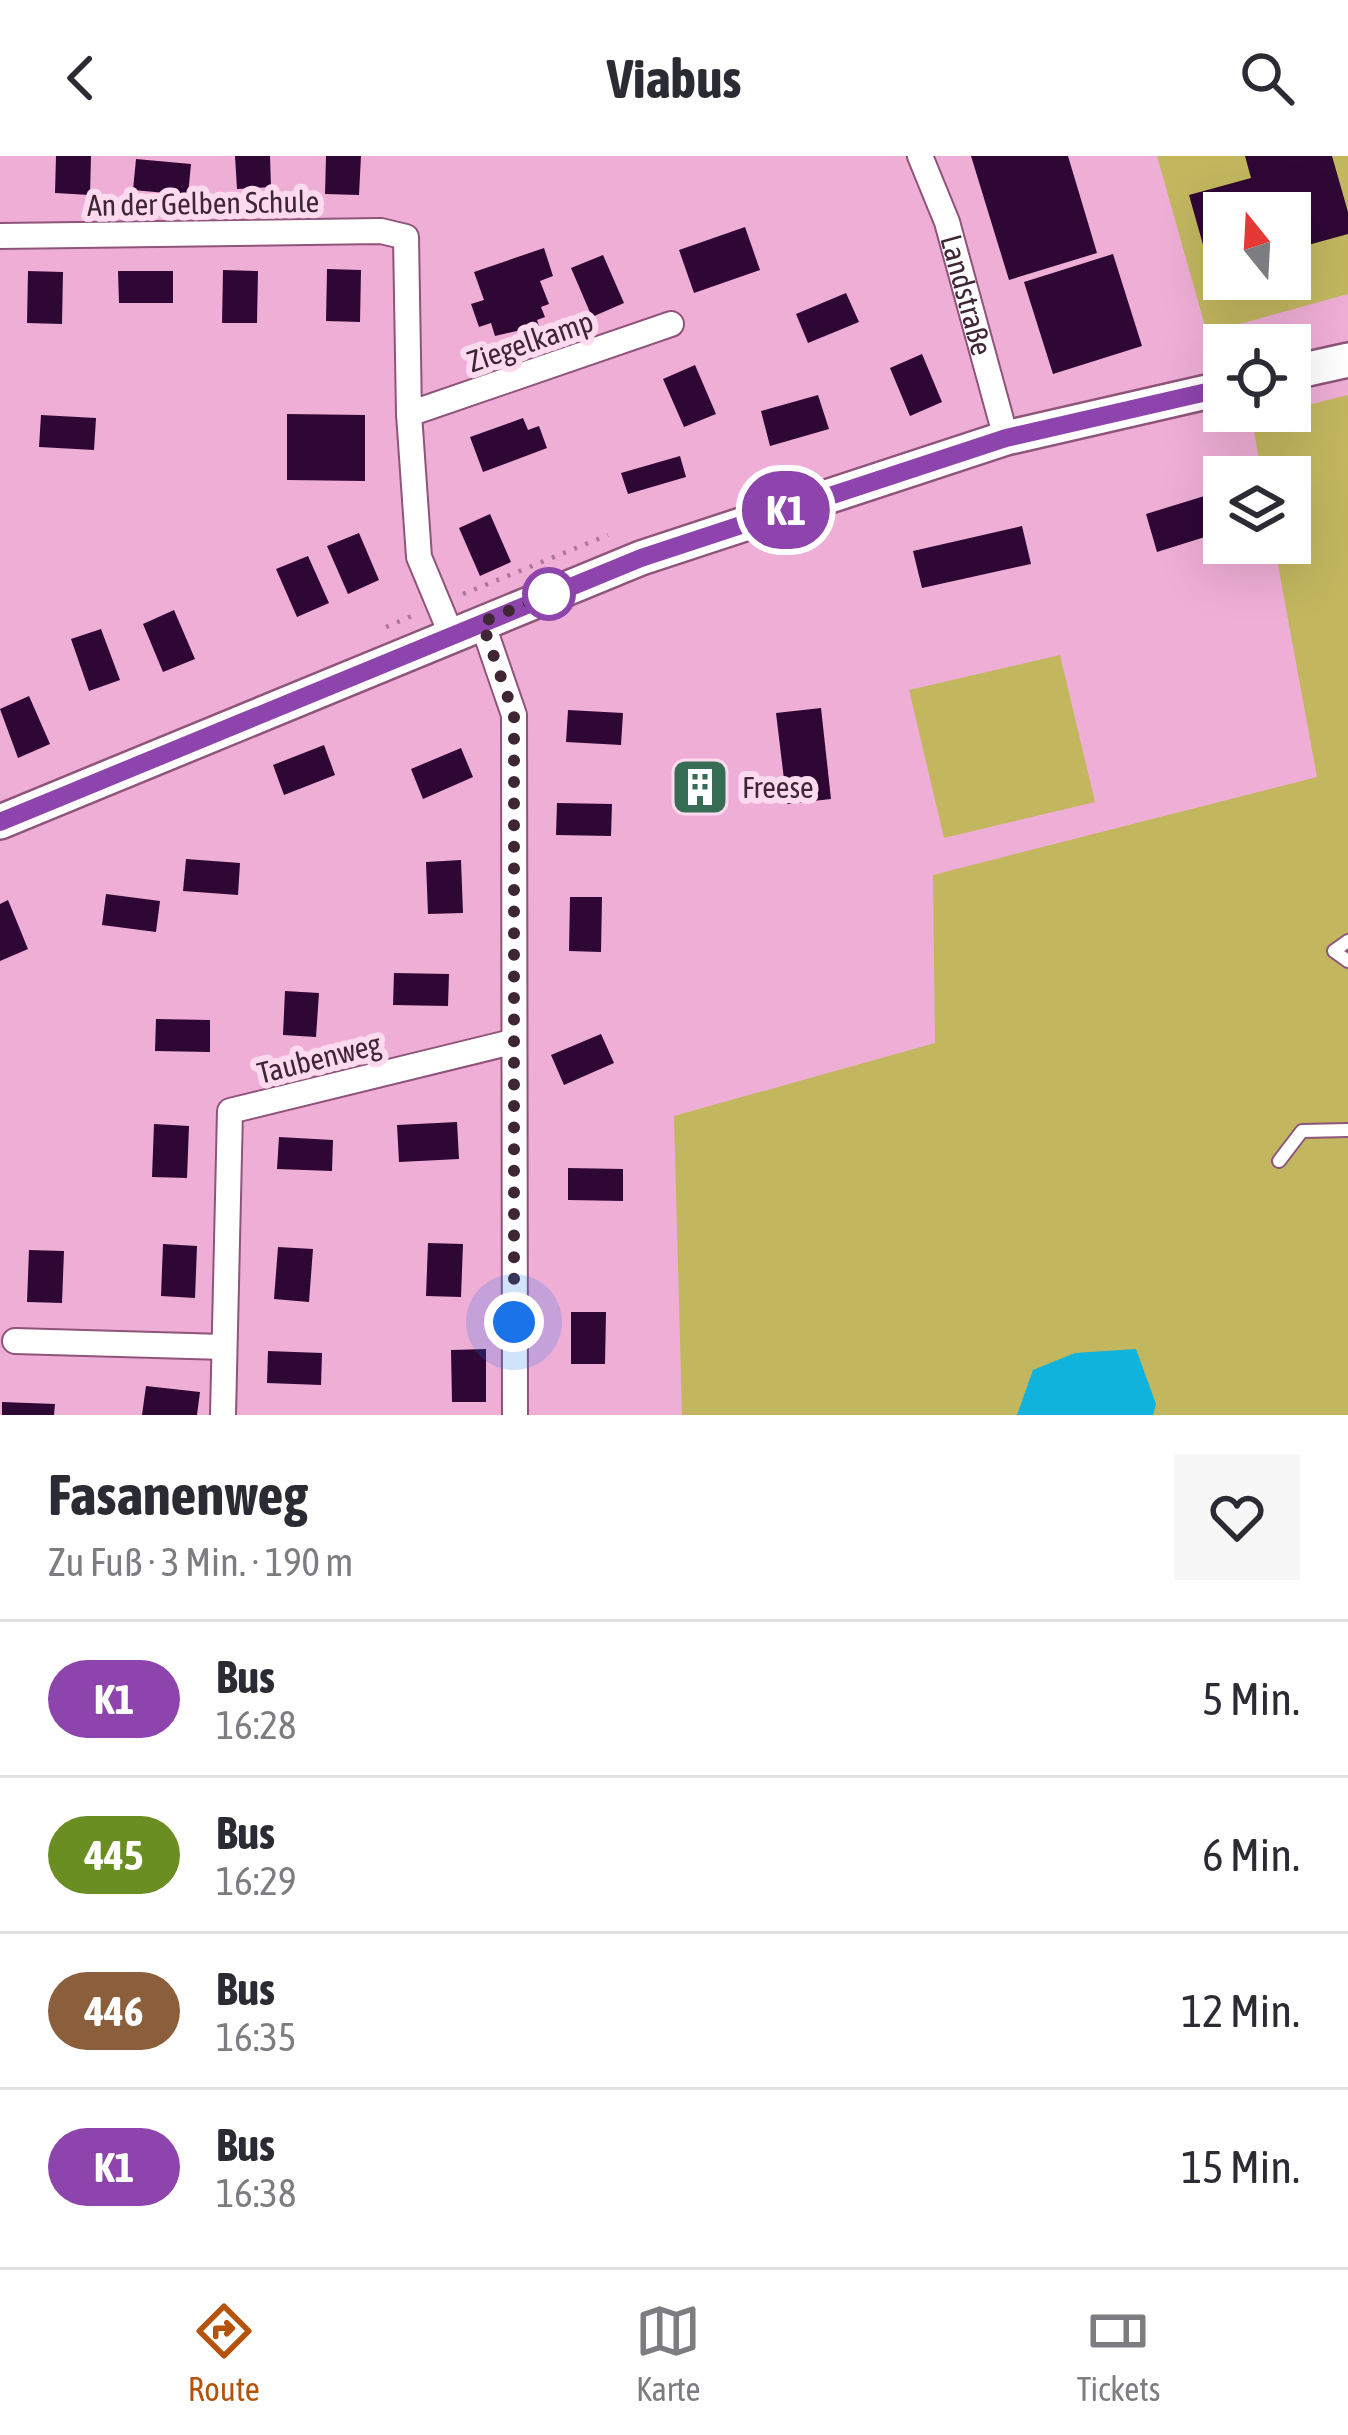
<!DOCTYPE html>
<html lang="de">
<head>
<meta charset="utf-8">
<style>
  :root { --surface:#fff; --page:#f7f7f7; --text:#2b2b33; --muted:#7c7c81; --line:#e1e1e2; --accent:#b45309 }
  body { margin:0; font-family:"Asap Condensed",sans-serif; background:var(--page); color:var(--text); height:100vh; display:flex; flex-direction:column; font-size:45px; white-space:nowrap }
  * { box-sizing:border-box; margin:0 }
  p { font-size:39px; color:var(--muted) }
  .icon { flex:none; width:66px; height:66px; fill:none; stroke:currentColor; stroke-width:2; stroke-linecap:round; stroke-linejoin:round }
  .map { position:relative; height:1259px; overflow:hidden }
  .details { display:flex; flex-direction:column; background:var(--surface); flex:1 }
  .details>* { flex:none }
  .badge { padding:0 24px; border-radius:39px; font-size:42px; line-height:78px }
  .needle { width:78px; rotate:342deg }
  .buttons { position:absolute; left:1203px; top:36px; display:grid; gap:24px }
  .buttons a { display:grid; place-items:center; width:108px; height:108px; border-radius:0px; background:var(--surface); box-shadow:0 12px 48px #0002; font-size:60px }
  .you { position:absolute; width:60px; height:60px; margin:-30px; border:9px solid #fff; border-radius:50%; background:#1a73e8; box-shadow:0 0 0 18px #1a73e833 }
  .map>.badge { position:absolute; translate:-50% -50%; box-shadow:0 0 0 6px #fff }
  .round { display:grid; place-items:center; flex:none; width:126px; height:126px; border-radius:0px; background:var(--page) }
  .summary { display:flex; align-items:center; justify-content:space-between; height:204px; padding:0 48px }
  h1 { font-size:57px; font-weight:700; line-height:90px }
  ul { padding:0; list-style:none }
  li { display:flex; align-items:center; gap:36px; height:156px; padding:0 48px; border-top:3px solid var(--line) }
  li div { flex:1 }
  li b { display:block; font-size:45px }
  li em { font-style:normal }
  li .badge { min-width:132px; font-weight:700; text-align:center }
  header { display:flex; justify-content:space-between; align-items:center; height:156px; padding:0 48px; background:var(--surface); font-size:54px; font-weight:700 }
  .menu { display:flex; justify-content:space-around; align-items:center; height:168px; border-top:3px solid var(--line); background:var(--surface); font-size:33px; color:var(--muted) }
  .menu a { display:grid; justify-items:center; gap:6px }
  .menu .current { color:var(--accent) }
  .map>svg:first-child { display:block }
</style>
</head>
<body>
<header><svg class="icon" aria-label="back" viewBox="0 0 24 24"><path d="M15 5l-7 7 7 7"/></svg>Viabus<svg class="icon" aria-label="search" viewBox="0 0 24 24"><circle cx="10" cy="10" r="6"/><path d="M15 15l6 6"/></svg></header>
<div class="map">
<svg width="1348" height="1259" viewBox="0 0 1348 1259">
  <rect width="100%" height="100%" fill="#efaed6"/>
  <path fill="#c2b75f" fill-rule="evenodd" d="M1157,0H1348V138L1207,177ZM1224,57H1290V123H1224Z
    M1348,239V1259H682L674,960L935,887L933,719L1317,621L1274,387H1290V321H1262L1252,263Z
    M1060,499L1095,646L944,682L909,534Z"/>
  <path fill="#10b3dc" d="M1136,1193L1156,1248L1153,1259H1017L1033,1214L1075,1197Z"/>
  <path fill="#2f0735" d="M56,0H91L90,39L55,37Z
    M235,0H270L271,31L237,33Z
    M326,0H361L359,39L325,38Z
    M971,0H1068L1097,97L1009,124Z
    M1245,0H1332L1348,56V78L1290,94V57H1224V123L1254,124L1216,135L1189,39L1251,22Z
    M136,3L191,8L188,39L133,34Z
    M745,71L760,114L694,137L679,94Z
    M544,92L553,120L540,125L549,148L541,151L545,161L537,164L539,170L495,180L491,167L479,171L471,148L484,144L474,116Z
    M1113,98L1142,190L1053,218L1024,126Z
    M603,99L624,147L592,161L571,112Z
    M327,113L361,114L360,166L326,165Z
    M223,114L258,115L257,167H222Z
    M28,115L63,116L62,168L27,167Z
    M118,115H173V147H119Z
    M846,137L859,166L808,187L796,158Z
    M922,198L942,246L910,260L890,212Z
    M695,209L716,258L684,271L663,223Z
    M818,239L829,273L770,290L761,255Z
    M287,258L365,259V325L287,324Z
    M41,259L96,262L94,294L39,291Z
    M523,262L528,274L539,270L547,292L483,316L470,281Z
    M680,300L686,321L628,338L621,317Z
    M1224,334V375L1157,396L1146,358Z
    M490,358L511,406L480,420L459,372Z
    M1022,370L1031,408L922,432L913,395Z
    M359,377L379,424L348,438L327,390Z
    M308,400L329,447L297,461L276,413Z
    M174,454L195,503L163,516L143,468Z
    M101,473L120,524L89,535L71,483Z
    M29,540L50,588L18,602L0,553Z
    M821,552L831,643L787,648L776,557Z
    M568,554L623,557L621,589L566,586Z
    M324,589L335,619L284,639L273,609Z
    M461,592L473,621L423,643L411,613Z
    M723,608L725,653L678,654L676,610Z
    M557,647L612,648L611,680L556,679Z
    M186,703L240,707L238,739L183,735Z
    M461,704L463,757L428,758L426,706Z
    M106,738L160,745L156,776L102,769Z
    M570,741H602L601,796L569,795Z
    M8,744L28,793L0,805V748Z
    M394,817L449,818L448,850L393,849Z
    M285,835L319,837L316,881L283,879Z
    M156,863L210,864V896L155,895Z
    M601,878L614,907L564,929L551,899Z
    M457,966L459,1003L399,1006L397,969Z
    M154,968L189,970L187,1022L152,1021Z
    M279,981L333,984L332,1015L277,1013Z
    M568,1012L623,1013V1045L568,1044Z
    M428,1087L463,1088L461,1141L426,1140Z
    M163,1088L197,1090L195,1142L161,1140Z
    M278,1091L313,1093L309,1146L274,1143Z
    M29,1094L64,1095L62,1147L27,1146Z
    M571,1156H606L605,1208H571Z
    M486,1193V1246H452L451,1194Z
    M268,1195L322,1197L321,1229L267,1227Z
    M146,1230L200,1236L197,1259H142Z
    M2,1246L55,1248L54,1259H2Z"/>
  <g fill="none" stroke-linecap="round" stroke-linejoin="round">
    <defs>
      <path id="service" d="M1348,785L1334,795L1348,805
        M1279,1005L1302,975L1348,974"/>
      <g id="minor">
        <path id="s1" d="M920,0L947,66L1006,282"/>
        <path d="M0,80L381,75L406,81L409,258L419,401L451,478"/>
        <path d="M409,258L671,168"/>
        <path d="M482,466L514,559L515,1259"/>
        <path d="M15,1185L224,1191"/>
        <path d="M223,1259L230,955L512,886"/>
      </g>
      <path id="tertiary" d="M1290,217L1348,204
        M0,666L641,402L1006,282L1224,232"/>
    </defs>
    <use href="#service" stroke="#8e5479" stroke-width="16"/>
    <use href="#minor" stroke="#8e5479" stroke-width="28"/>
    <use href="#tertiary" stroke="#8e5479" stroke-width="38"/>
    <path stroke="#a87896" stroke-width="4.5" stroke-dasharray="3 9" stroke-linecap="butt" d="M463,438L608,379
      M386,471L414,459"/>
    <use href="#service" stroke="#fff" stroke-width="12"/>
    <use href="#minor" stroke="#fff" stroke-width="24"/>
    <use href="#tertiary" stroke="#fff" stroke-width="33"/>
  </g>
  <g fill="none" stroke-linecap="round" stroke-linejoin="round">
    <defs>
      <path id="line" d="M0,666L641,402L1006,282L1224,232"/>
    </defs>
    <use href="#line" stroke="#fff" stroke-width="27"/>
    <use href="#line" stroke="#8e44ad" stroke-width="18"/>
    <path stroke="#3f2635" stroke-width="12" stroke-dasharray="0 21.6" d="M514,1166V559L482,466L566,431L549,438"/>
  </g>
  <defs>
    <symbol id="building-square" viewBox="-11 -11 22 22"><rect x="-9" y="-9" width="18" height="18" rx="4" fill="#366d54" stroke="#fddaee"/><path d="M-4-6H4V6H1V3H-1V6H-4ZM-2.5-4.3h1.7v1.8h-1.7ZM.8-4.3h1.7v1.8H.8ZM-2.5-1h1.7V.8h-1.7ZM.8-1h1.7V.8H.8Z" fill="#fff"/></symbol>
  </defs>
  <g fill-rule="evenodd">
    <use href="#building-square" x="667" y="598" width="66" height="66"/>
  </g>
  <circle fill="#fff" stroke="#8e44ad" stroke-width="6" cx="549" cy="438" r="24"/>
  <g text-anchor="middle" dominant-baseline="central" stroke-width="12" stroke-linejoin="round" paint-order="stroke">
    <g font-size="30" fill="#3f2635" stroke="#fddaee">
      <text transform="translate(203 47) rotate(-1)">An der Gelben Schule</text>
      <text stroke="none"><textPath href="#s1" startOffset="147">Landstraße</textPath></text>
      <text transform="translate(530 185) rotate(-19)">Ziegelkamp</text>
      <text transform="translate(319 902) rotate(-14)">Taubenweg</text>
    </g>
    <g font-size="30" fill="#3f2635" stroke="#fddaee" text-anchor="start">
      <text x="742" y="631">Freese</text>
    </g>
  </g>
</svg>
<div class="buttons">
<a><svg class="needle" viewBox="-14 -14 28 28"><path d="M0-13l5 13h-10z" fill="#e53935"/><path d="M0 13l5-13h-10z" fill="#7c7c81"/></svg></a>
<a><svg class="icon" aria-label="locate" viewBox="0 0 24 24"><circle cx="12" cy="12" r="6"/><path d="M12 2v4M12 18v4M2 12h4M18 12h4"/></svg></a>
<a><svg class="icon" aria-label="layers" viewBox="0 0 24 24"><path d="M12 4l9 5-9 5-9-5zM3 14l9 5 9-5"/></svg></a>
</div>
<div class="you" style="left:514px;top:1166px"></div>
<b class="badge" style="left:786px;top:354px;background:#8e44ad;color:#fff">K1</b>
</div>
<section class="details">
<div class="summary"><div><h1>Fasanenweg</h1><p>Zu Fuß · 3 Min. · 190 m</p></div><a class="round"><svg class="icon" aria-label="heart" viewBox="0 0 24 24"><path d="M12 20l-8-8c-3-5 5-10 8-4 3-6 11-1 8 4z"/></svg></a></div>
<ul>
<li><span class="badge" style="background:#8e44ad;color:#fff">K1</span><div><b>Bus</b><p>16:28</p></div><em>5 Min.</em></li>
<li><span class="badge" style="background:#6b8e23;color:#fff">445</span><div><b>Bus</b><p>16:29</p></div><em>6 Min.</em></li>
<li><span class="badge" style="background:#8b5e3c;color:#fff">446</span><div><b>Bus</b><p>16:35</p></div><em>12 Min.</em></li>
<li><span class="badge" style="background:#8e44ad;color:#fff">K1</span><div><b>Bus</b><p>16:38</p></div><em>15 Min.</em></li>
</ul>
</section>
<nav class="menu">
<a class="current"><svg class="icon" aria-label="directions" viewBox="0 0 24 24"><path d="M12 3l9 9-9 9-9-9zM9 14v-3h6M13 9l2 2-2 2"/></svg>Route</a>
<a><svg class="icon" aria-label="map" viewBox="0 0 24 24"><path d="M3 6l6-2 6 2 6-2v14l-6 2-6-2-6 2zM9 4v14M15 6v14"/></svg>Karte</a>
<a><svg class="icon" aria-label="tickets" viewBox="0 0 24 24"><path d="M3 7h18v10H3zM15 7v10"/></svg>Tickets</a>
</nav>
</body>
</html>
